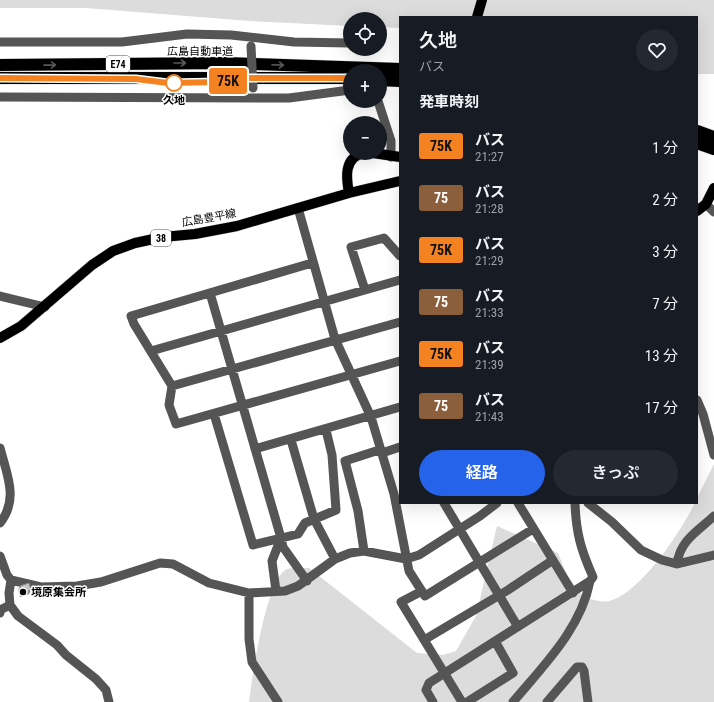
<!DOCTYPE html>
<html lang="ja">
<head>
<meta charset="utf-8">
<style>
  :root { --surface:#171b24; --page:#242831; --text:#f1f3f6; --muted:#9ea1a6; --accent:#2563eb }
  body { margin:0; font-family:"Roboto Condensed","Noto Sans JP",sans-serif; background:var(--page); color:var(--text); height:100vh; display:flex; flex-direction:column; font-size:15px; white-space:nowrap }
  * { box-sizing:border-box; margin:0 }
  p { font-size:13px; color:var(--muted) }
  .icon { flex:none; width:22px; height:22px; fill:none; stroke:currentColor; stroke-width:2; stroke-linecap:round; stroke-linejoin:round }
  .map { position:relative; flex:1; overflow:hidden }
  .drawer { position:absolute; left:399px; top:16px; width:299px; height:488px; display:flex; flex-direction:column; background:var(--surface); border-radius:0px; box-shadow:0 4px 16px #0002 }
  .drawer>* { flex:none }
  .badge { padding:0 8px; border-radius:3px; font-size:14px; line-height:26px }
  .controls { position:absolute; left:343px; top:12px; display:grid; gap:8px }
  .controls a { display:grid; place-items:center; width:44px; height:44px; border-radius:50%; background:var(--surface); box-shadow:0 4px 16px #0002; font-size:20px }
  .map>.badge { position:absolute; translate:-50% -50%; box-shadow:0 0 0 2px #fff }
  h2 { padding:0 20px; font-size:15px; line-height:36px }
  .round { display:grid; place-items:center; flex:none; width:42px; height:42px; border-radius:21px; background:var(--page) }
  .overview { display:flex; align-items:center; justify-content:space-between; height:68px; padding:0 20px }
  h1 { font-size:19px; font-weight:600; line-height:30px }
  .cta { display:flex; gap:8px; margin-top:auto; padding:8px 20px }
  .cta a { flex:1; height:46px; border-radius:24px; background:var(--accent); color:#fff; font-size:16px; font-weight:600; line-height:46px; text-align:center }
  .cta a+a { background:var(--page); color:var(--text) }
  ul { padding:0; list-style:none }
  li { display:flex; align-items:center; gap:12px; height:52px; padding:0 20px }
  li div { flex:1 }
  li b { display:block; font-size:15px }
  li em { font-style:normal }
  li .badge { min-width:44px; font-weight:700; text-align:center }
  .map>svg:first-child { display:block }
</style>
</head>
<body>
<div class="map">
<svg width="714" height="702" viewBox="0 0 714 702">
  <rect width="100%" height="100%" fill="#fff"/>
  <path fill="#dcdcdc" d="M0,0H714V74H697V17H400V28L380,27V19H350V26L250,21L86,8H0Z
    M714,464V702H249C252,678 266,578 287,569C293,567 303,568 309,568L417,653L443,655L456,651L476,616L497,526L558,553L568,578L585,598C592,599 603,603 609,601C641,593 681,531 695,503H697V498Z"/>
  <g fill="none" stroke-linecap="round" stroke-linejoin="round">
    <defs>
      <path id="major" d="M477,17L482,0
        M373,153L400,157
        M349,193C346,177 344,158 363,153
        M697,211L706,204L714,188
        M0,338L21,326L92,265L113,251L135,243L163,237L195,234L237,226L349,193L400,181"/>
      <path id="highway" d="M0,65L225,63L400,69
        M0,78H350
        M380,80L400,81
        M697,131L714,137
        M697,143L714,149"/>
    </defs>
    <use href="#major" stroke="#dbdbdb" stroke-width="11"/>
    <use href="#highway" stroke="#dbdbdb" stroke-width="13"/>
    <path stroke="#555" stroke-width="9" d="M0,42H122L187,34L231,35L294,42L350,43
      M0,97L289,98L350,90
      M378,101L391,141V157
      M706,204L714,212
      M298,208L335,339L371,417L394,494L409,571L425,596L533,529
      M312,263L131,316L134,324L172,386L169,405L176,424L400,361
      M365,290L351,247L384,238L400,256
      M210,293L281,538L272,561L276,591
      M0,296L45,307
      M151,351L400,280
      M172,386L400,322
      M697,400L703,414L714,455
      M214,414L253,545L298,534L305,523L336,510L332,455L326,430
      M291,440L314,519L335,559
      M0,448C7,475 19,499 0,523
      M255,449L400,407
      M444,503L518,627
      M518,503L573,593
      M588,503L612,522L641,550L662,560L677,564L714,555
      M281,538L283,547L307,581
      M364,551L358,511L345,461L376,451L382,453L400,447
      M0,556L7,575L11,580L41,587L77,586L101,582L160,563L173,564L209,583L249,593L285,591L298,586L335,559L350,553L364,551L406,559L419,555L480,516L497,503
      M677,564C680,540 698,531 714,516
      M11,580L9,593L10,605L18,616L57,645L66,655L96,679L106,690L109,702
      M422,591L401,602L462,702
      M249,593V639L252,662L278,702
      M0,613V610L10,605
      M424,640L508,590L553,560
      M433,702L426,690L429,683L590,581L593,577C581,550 576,533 575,503
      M467,702L513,673L495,641
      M513,702C543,666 581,629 590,581
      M547,702L577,667H582L584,671L588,702"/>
    <use href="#major" stroke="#000" stroke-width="10"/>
    <use href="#highway" stroke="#000" stroke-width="12"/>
    <path stroke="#555" stroke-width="9" d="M251,46L253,88"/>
  </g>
  <path fill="#a9a9a9" d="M20,586L31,590L29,594L20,597L18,590Z"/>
  <path fill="#898989" d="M31,590L29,594L20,597L22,593Z"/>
  <path fill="#c4c4c4" stroke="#898989" d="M29,583L31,590L22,593L20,586Z"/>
  <defs><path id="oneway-shaft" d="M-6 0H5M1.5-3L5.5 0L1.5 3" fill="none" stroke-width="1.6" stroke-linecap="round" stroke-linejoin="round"/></defs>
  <g stroke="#595959">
    <use href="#oneway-shaft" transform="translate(180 63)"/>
    <use href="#oneway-shaft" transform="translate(50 65) rotate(-1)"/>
    <use href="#oneway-shaft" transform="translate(278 65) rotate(2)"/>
  </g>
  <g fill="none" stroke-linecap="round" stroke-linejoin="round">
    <defs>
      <path id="line" d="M0,78L136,79L168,83L220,82L248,78H350"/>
    </defs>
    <use href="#line" stroke="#fff" stroke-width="9"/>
    <use href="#line" stroke="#f58220" stroke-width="6"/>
  </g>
  <circle fill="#fff" stroke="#f58220" stroke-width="2" cx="174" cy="83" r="8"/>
  <circle fill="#000" stroke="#fff" stroke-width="1.5" cx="23" cy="592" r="4"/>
  <g text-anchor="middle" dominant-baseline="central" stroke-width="3" stroke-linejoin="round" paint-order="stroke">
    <g fill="#fff" stroke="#4c4c4c" stroke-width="1">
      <rect x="106" y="56" width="24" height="16" rx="3"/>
      <rect x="151" y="230" width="20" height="16" rx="3"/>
    </g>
    <g font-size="10" font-weight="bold" fill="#000">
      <text x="118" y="64">E74</text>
      <text x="161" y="238">38</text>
    </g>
    <g font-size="11" fill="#000" stroke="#fff">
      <text x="200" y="51">広島自動車道</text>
      <text transform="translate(209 218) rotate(-10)">広島豊平線</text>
    </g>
    <g font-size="11" font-weight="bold" fill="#000" stroke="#fff">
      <text x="174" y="100">久地</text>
    </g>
    <g font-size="11" font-weight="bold" fill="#000" stroke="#fff" text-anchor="start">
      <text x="31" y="592">境原集会所</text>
    </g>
  </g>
</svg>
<div class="controls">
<a><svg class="icon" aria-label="locate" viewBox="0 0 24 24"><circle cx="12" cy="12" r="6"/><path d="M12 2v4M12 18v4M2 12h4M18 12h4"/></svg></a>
<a>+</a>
<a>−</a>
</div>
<b class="badge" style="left:228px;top:81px;background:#f58220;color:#111">75K</b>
<section class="drawer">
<div class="overview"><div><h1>久地</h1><p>バス</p></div><a class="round"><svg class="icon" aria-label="heart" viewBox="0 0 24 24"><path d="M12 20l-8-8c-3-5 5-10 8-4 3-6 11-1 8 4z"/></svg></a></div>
<h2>発車時刻</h2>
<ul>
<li><span class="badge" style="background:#f58220;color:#111">75K</span><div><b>バス</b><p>21:27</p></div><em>1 分</em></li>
<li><span class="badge" style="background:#8b5e3c;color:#fff">75</span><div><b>バス</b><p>21:28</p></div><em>2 分</em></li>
<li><span class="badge" style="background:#f58220;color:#111">75K</span><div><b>バス</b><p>21:29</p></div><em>3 分</em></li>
<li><span class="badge" style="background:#8b5e3c;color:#fff">75</span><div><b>バス</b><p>21:33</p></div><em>7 分</em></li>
<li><span class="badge" style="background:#f58220;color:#111">75K</span><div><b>バス</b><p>21:39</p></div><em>13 分</em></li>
<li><span class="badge" style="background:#8b5e3c;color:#fff">75</span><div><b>バス</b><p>21:43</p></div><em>17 分</em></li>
</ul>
<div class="cta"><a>経路</a><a>きっぷ</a></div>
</section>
</div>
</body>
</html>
